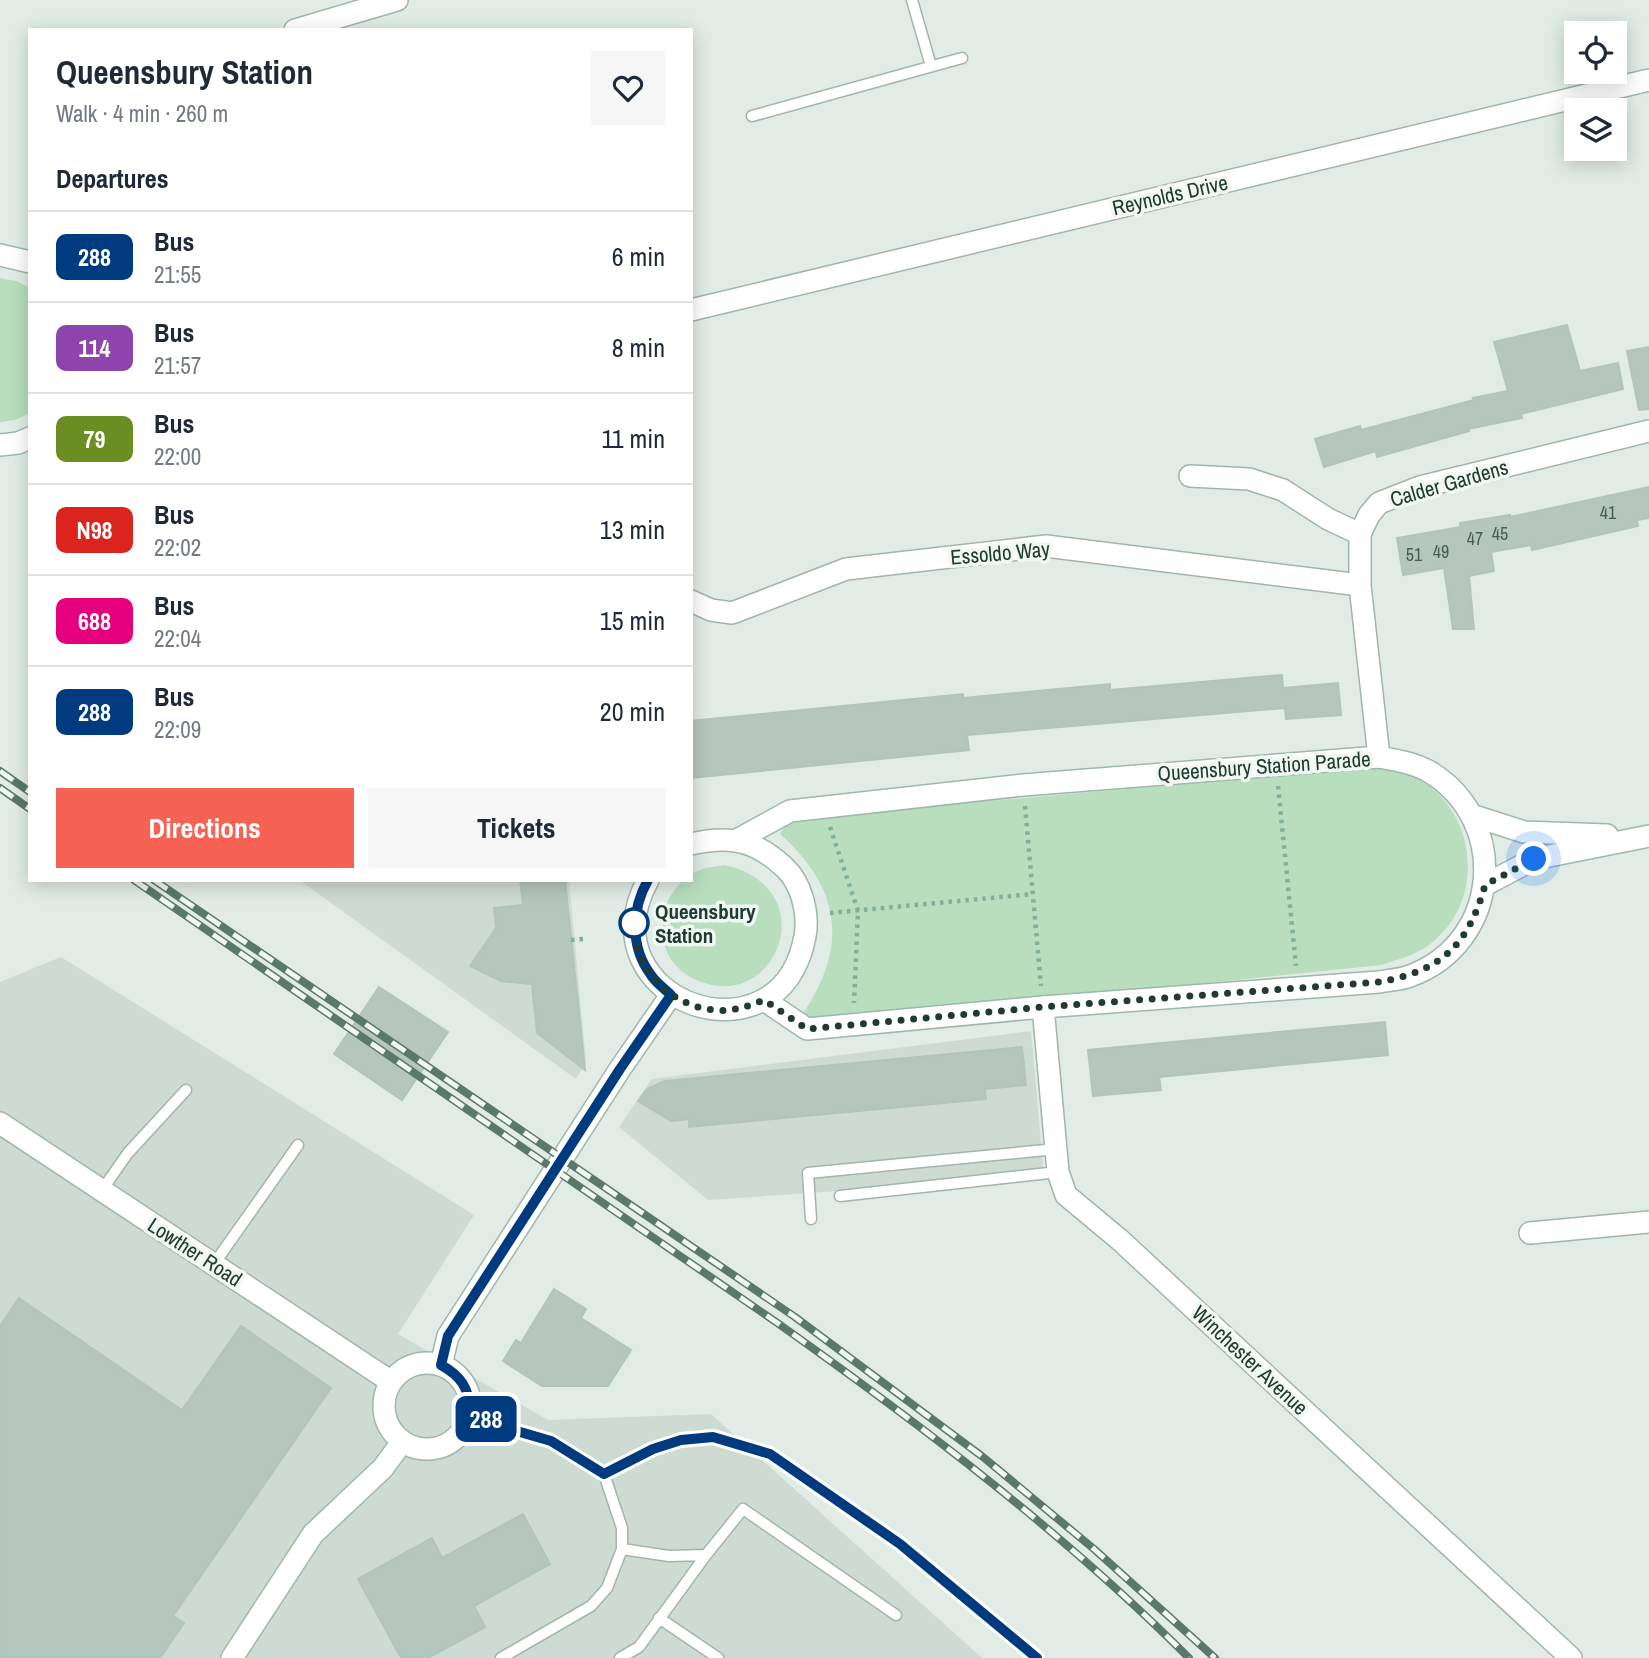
<!DOCTYPE html>
<html lang="en">
<head>
<meta charset="utf-8">
<style>
  :root { --surface:#fff; --page:#f6f6f7; --text:#1f2937; --muted:#747a83; --line:#e0e1e3; --accent:#f66354 }
  body { margin:0; font-family:"Archivo Narrow",sans-serif; background:var(--page); color:var(--text); height:100vh; display:flex; flex-direction:column; font-size:26px; white-space:nowrap }
  * { box-sizing:border-box; margin:0 }
  p { font-size:23px; color:var(--muted) }
  .icon { flex:none; width:38px; height:38px; fill:none; stroke:currentColor; stroke-width:2; stroke-linecap:round; stroke-linejoin:round }
  .map { position:relative; flex:1; overflow:hidden }
  .side { position:absolute; left:28px; top:28px; width:665px; height:854px; display:flex; flex-direction:column; background:var(--surface); border-radius:0px; box-shadow:0 4px 18px #0003 }
  .side>* { flex:none }
  .badge { padding:0 14px; border-radius:10px; font-size:24px; line-height:46px }
  .fabs { position:absolute; left:1564px; top:21px; display:grid; gap:14px }
  .fabs a { display:grid; place-items:center; width:63px; height:63px; border-radius:0px; background:var(--surface); box-shadow:0 4px 18px #0003; font-size:35px }
  .you { position:absolute; width:35px; height:35px; margin:-18px; border:5px solid #fff; border-radius:50%; background:#1a73e8; box-shadow:0 0 0 10px #1a73e833 }
  .map>.badge { position:absolute; translate:-50% -50%; box-shadow:0 0 0 4px #fff }
  h2 { padding:0 28px; font-size:26px; line-height:63px }
  .round { display:grid; place-items:center; flex:none; width:74px; height:74px; border-radius:0px; background:var(--page) }
  .head { display:flex; align-items:center; justify-content:space-between; height:119px; padding:0 28px }
  h1 { font-size:33px; font-weight:700; line-height:52px }
  .cta { display:flex; gap:14px; margin-top:auto; padding:14px 28px }
  .cta a { flex:1; height:80px; border-radius:0px; background:var(--accent); color:#fff; font-size:28px; font-weight:700; line-height:80px; text-align:center }
  .cta a+a { background:var(--page); color:var(--text) }
  ul { padding:0; list-style:none }
  li { display:flex; align-items:center; gap:21px; height:91px; padding:0 28px; border-top:2px solid var(--line) }
  li div { flex:1 }
  li b { display:block; font-size:26px }
  li em { font-style:normal }
  li .badge { min-width:77px; font-weight:700; text-align:center }
  .map>svg:first-child { display:block }
</style>
</head>
<body>
<div class="map">
<svg width="1649" height="1658" viewBox="0 0 1649 1658">
  <rect width="100%" height="100%" fill="#e0ece5"/>
  <path fill="#cedbd3" d="M299,880H569L586,1062L576,1079Z
    M61,957L474,1215L398,1334L548,1420L711,1414L982,1658H0V982Z
    M1031,1031L1044,1177L708,1200L619,1127L652,1079Z"/>
  <path fill="#b8debd" d="M0,278L16,281L30,288V413L15,420L0,422Z
    M1372,767C1392,770 1411,773 1428,785C1478,822 1482,901 1434,941C1419,954 1400,959 1381,965L813,1024L804,1012C849,945 840,887 780,834L788,819Z
    M725,865C826,889 776,1013 699,981C683,975 668,961 664,943C658,919 665,898 683,880H691V874L705,868Z"/>
  <path fill="#b5c6bd" stroke="#b2c5bb" stroke-width="2" d="M1567,325L1580,371L1618,363L1623,389L1521,414L1522,418L1468,429L1469,431L1377,457L1376,451L1324,467L1315,439L1360,426L1361,430L1474,400L1473,398L1508,391L1494,342Z
    M1649,347V409L1639,410L1627,351Z
    M1649,487V518L1637,520L1638,526L1532,550L1531,545L1491,552L1494,571L1469,576L1474,629H1453L1444,568L1403,575L1397,538L1461,527L1460,523L1510,515V517Z
    M1282,675L1283,688L1338,683L1341,715L1286,719L1285,708L967,735L969,750L691,778V721L963,694V698L1110,684V690Z
    M520,880H565L585,1070L537,1033L532,984L501,981L470,966L496,928L494,908L523,905Z
    M379,987L448,1032L402,1100L334,1054Z
    M1385,1022L1388,1055L1159,1077L1161,1090L1093,1096L1088,1050Z
    M1022,1047L1026,1085L985,1089L986,1099L689,1127V1119L671,1121L638,1101L647,1089L665,1081Z
    M554,1289L586,1309L581,1318L631,1350L608,1386H542L503,1361L516,1340L521,1343Z
    M19,1298L182,1410L241,1326L331,1388L173,1616L184,1623L160,1658H0V1326Z
    M523,1514L550,1564L474,1606L485,1627L428,1658H401L358,1579L432,1538L442,1558Z"/>
  <g fill="none" stroke-linecap="round" stroke-linejoin="round">
    <defs>
      <path id="lane" d="M912,0L931,66
        M752,116L962,58
        M102,1190L128,1153L186,1090
        M840,1196L1058,1172
        M811,1219L808,1173L1056,1149
        M214,1264L298,1145
        M470,1411L503,1427L551,1441L604,1474L622,1528V1549L607,1588L591,1606L501,1658
        M604,1474L653,1449L681,1440L713,1437L770,1454L900,1544L1037,1658
        M622,1549L669,1556L706,1555
        M659,1618L718,1658
        M620,1658L639,1647L706,1555L743,1509L896,1615"/>
      <path id="street" d="M691,310L1649,80
        M1190,476L1249,479L1283,490L1328,519L1360,534
        M691,601L711,610L732,613L846,569L1046,546L1360,585
        M1379,757L1360,585V534L1369,515L1379,503L1420,487L1649,431
        M1043,1007L1058,1172L1066,1195L1120,1240L1571,1658
        M0,1123L390,1381
        M1530,1233L1649,1222"/>
      <path id="secondary" d="M295,30L397,0
        M0,255L30,262
        M0,445L18,443L30,438
        M1471,815L1524,832L1607,835
        M737,840L790,811L1023,785L1379,757C1396,760 1414,763 1430,772C1511,822 1500,943 1410,976C1400,980 1389,980 1379,982L1043,1007L807,1029L764,1000
        M648,880C582,1001 781,1071 805,936C809,914 802,883 784,867C755,840 730,835 691,844
        M1485,885L1534,859L1649,836
        M384 1406a43 43 0 1 1 86 0a43 43 0 1 1-86 0Z
        M441,1365L448,1336L620,1069L671,995
        M232,1658L313,1534L383,1468L402,1442"/>
    </defs>
    <use href="#lane" stroke="#a3b4ab" stroke-width="13"/>
    <use href="#street" stroke="#a3b4ab" stroke-width="24"/>
    <use href="#secondary" stroke="#9eb8ab" stroke-width="24"/>
    <path stroke="#80b099" stroke-width="4.5" stroke-dasharray="3.5 5" stroke-linecap="butt" d="M1278,786L1296,966
      M1025,806L1041,986
      M830,827L858,911L854,1003
      M830,913L1033,894
      M571,940L584,939"/>
    <use href="#lane" stroke="#fff" stroke-width="10"/>
    <use href="#street" stroke="#fff" stroke-width="21"/>
    <use href="#secondary" stroke="#fff" stroke-width="21"/>
    <defs>
      <path id="rail" d="M0,771L30,792
        M0,788L30,809
        M134,880L776,1322C920,1424 1064,1533 1189,1658
        M154,880L795,1317L983,1457L1094,1549L1215,1658"/>
    </defs>
    <use href="#rail" stroke="#5b786c" stroke-width="8"/>
    <use href="#rail" stroke="#f1f8f3" stroke-width="5" stroke-dasharray="16" stroke-linecap="butt"/>
  </g>
  <g fill="none" stroke-linecap="round" stroke-linejoin="round">
    <defs>
      <path id="line" d="M648,880C631,910 630,947 651,975C656,983 665,989 671,995L620,1069L448,1336L441,1365C461,1376 469,1388 470,1411L503,1427L551,1441L604,1474L653,1449L681,1440L713,1437L770,1454L900,1544L1037,1658"/>
    </defs>
    <use href="#line" stroke="#fff" stroke-width="16"/>
    <use href="#line" stroke="#003b80" stroke-width="10"/>
    <path stroke="#203c31" stroke-width="7" stroke-dasharray="0 12.6" d="M634,923C635,932 635,942 638,950C648,984 682,1008 716,1010C733,1012 748,1006 764,1000L807,1029L1043,1007L1379,982C1441,971 1468,946 1485,885L1534,859"/>
  </g>
  <circle fill="#fff" stroke="#003b80" stroke-width="3.5" cx="634" cy="923" r="14"/>
  <g text-anchor="middle" dominant-baseline="central" stroke-width="7" stroke-linejoin="round" paint-order="stroke">
    <g font-size="18" fill="#455e54">
      <text x="1608" y="512">41</text>
      <text x="1500" y="533">45</text>
      <text x="1475" y="538">47</text>
      <text x="1441" y="551">49</text>
      <text x="1414" y="554">51</text>
    </g>
    <g font-size="21" fill="#203c31" stroke="#f1f8f3">
      <text transform="translate(1170 195) rotate(-13)">Reynolds Drive</text>
      <text transform="translate(1449 483) rotate(-16)">Calder Gardens</text>
      <text transform="translate(1000 553) rotate(-5)">Essoldo Way</text>
      <text transform="translate(1264 766) rotate(-4)">Queensbury Station Parade</text>
      <text transform="translate(195 1252) rotate(33)">Lowther Road</text>
      <text transform="translate(1250 1360) rotate(43)">Winchester Avenue</text>
    </g>
    <g font-size="21" font-weight="bold" fill="#203c31" stroke="#f1f8f3" text-anchor="start">
      <text x="655" y="911">Queensbury<tspan x="655" dy="24">Station</tspan></text>
    </g>
  </g>
</svg>
<div class="fabs">
<a><svg class="icon" aria-label="locate" viewBox="0 0 24 24"><circle cx="12" cy="12" r="6"/><path d="M12 2v4M12 18v4M2 12h4M18 12h4"/></svg></a>
<a><svg class="icon" aria-label="layers" viewBox="0 0 24 24"><path d="M12 4l9 5-9 5-9-5zM3 14l9 5 9-5"/></svg></a>
</div>
<div class="you" style="left:1534px;top:859px"></div>
<b class="badge" style="left:486px;top:1419px;background:#003b80;color:#fff">288</b>
<section class="side">
<div class="head"><div><h1>Queensbury Station</h1><p>Walk · 4 min · 260 m</p></div><a class="round"><svg class="icon" aria-label="heart" viewBox="0 0 24 24"><path d="M12 20l-8-8c-3-5 5-10 8-4 3-6 11-1 8 4z"/></svg></a></div>
<h2>Departures</h2>
<ul>
<li><span class="badge" style="background:#003b80;color:#fff">288</span><div><b>Bus</b><p>21:55</p></div><em>6 min</em></li>
<li><span class="badge" style="background:#8e44ad;color:#fff">114</span><div><b>Bus</b><p>21:57</p></div><em>8 min</em></li>
<li><span class="badge" style="background:#6b8e23;color:#fff">79</span><div><b>Bus</b><p>22:00</p></div><em>11 min</em></li>
<li><span class="badge" style="background:#dc241f;color:#fff">N98</span><div><b>Bus</b><p>22:02</p></div><em>13 min</em></li>
<li><span class="badge" style="background:#e6007e;color:#fff">688</span><div><b>Bus</b><p>22:04</p></div><em>15 min</em></li>
<li><span class="badge" style="background:#003b80;color:#fff">288</span><div><b>Bus</b><p>22:09</p></div><em>20 min</em></li>
</ul>
<div class="cta"><a>Directions</a><a>Tickets</a></div>
</section>
</div>
</body>
</html>
